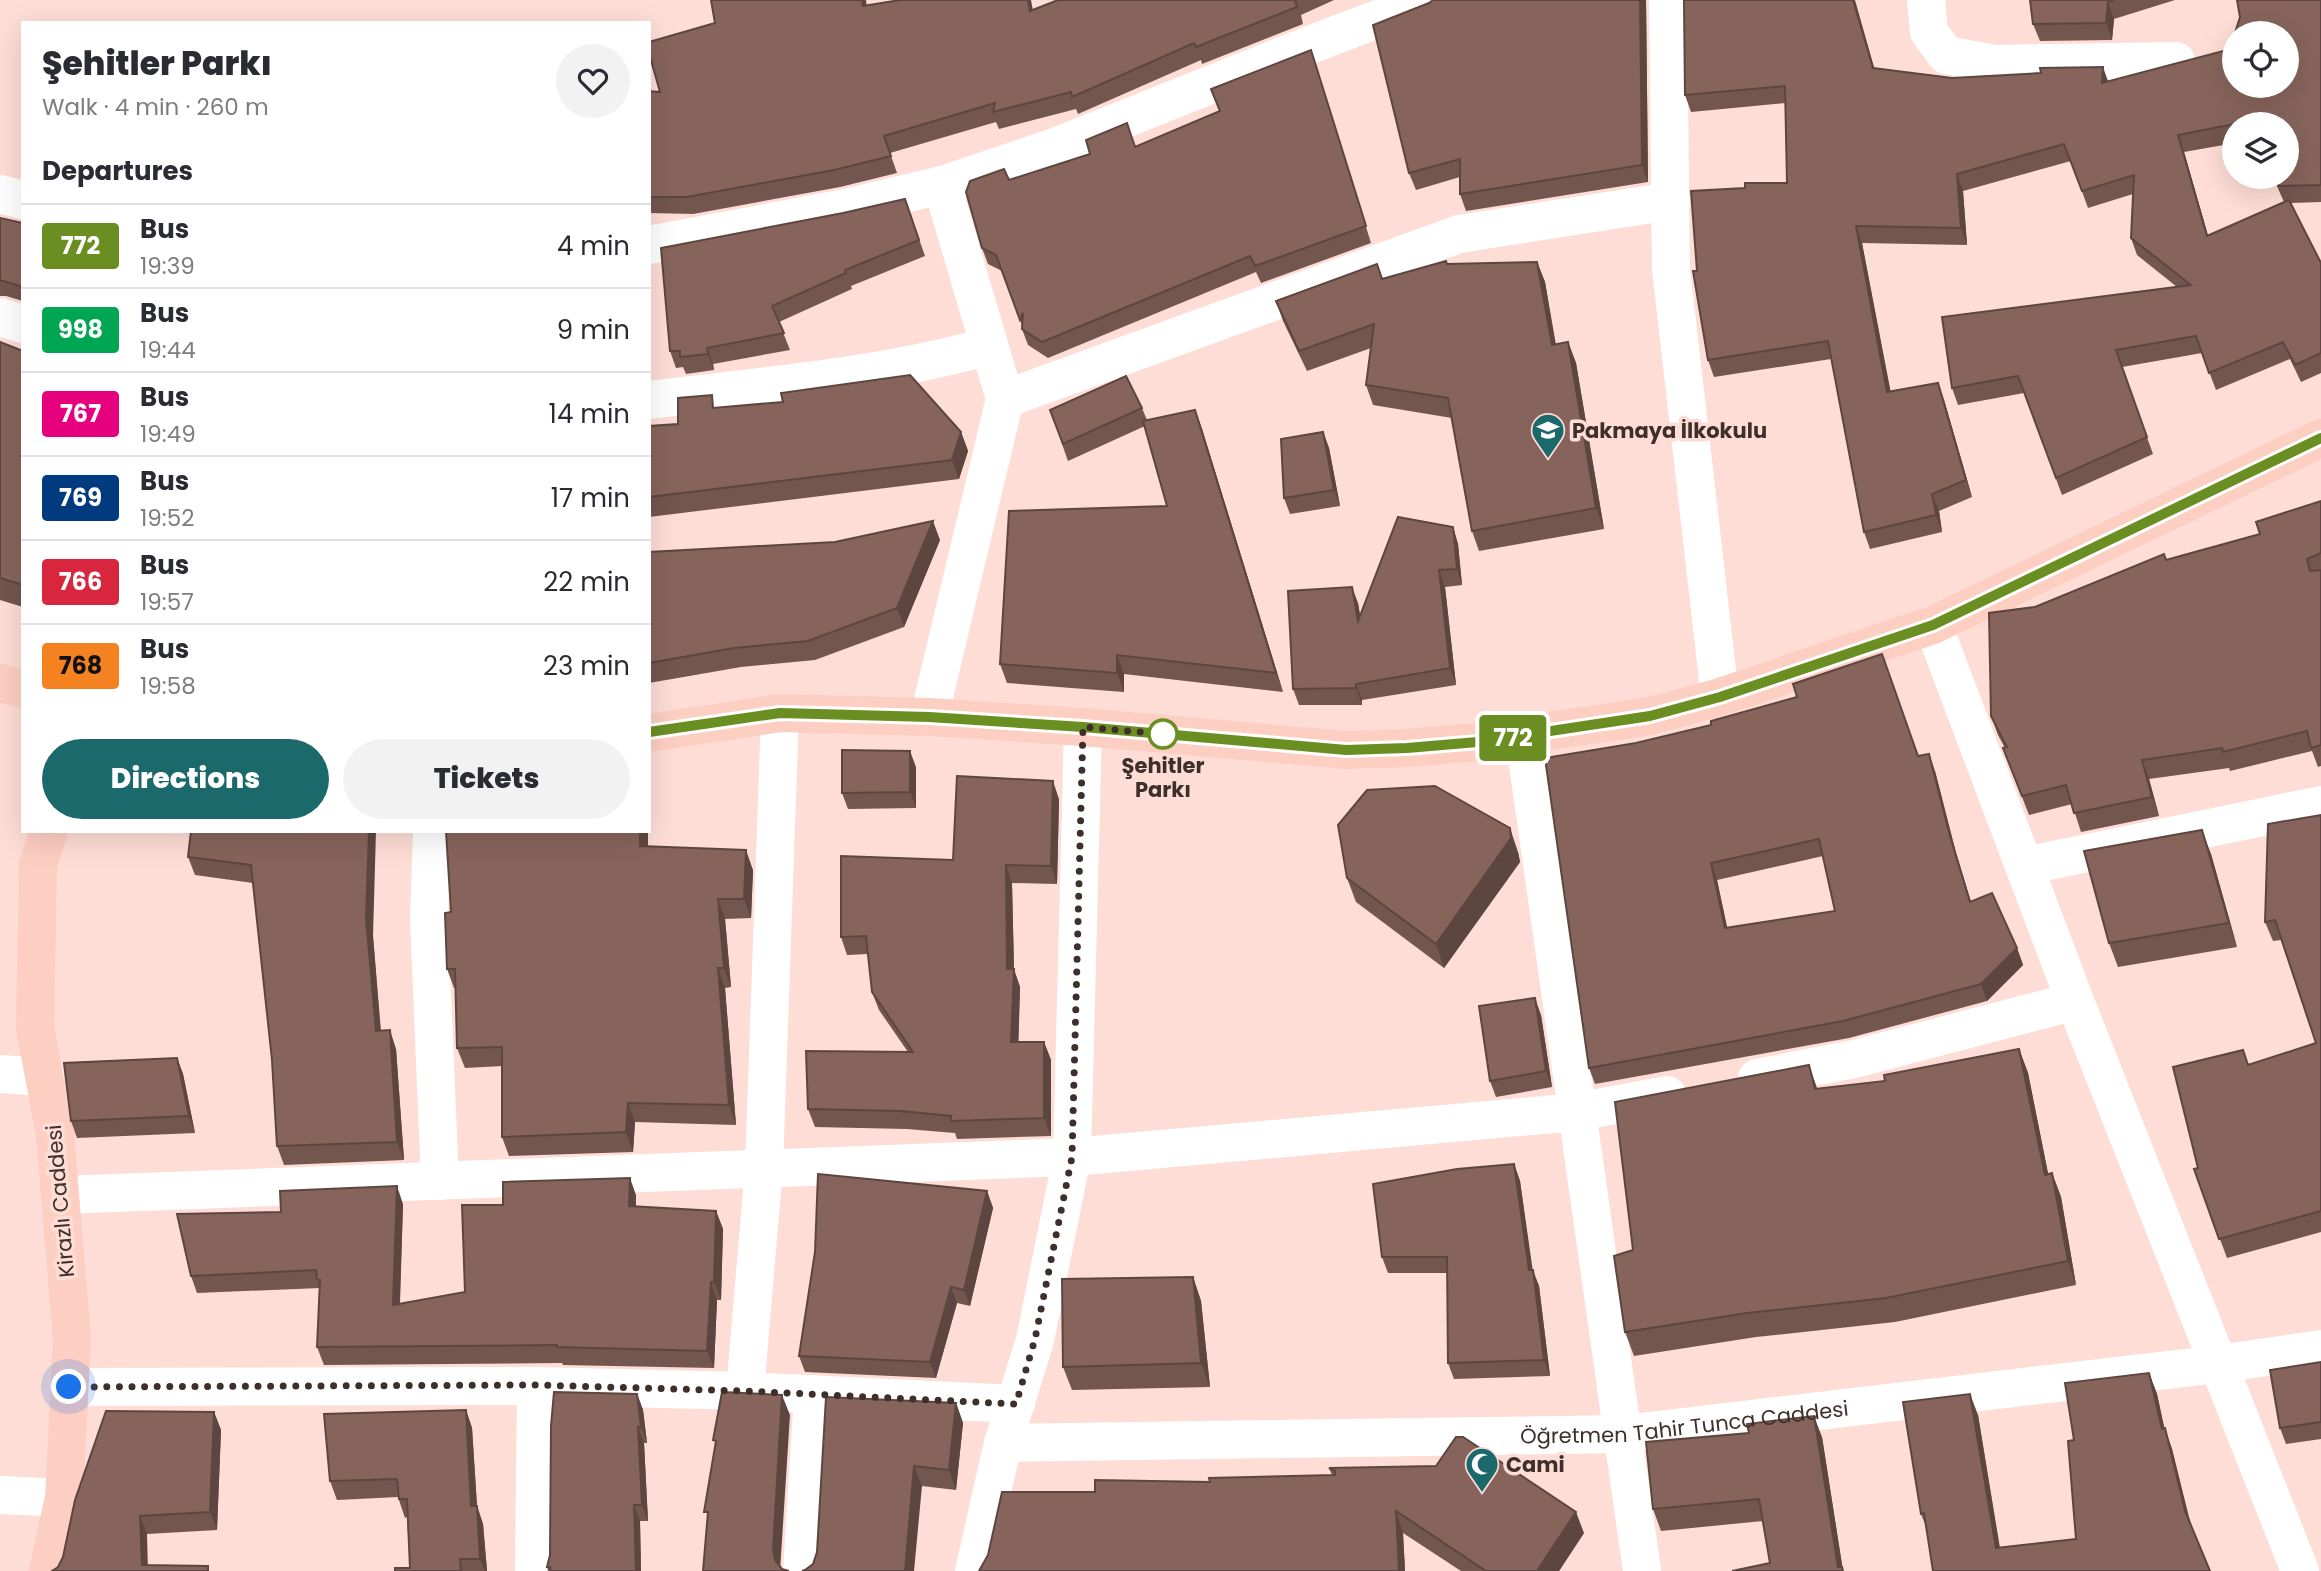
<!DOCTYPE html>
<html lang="en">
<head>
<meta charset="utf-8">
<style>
  :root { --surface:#fff; --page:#f2f2f3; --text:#2b2b33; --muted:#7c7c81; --line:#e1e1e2; --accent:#1c696c }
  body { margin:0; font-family:Poppins,sans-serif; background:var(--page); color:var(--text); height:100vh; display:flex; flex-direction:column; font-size:26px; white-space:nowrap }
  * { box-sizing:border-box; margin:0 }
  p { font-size:23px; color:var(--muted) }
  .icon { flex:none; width:38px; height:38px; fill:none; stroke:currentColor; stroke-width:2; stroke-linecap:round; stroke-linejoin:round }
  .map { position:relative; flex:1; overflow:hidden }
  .details { position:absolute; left:21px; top:21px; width:630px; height:812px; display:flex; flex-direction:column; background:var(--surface); border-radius:0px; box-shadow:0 7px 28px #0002 }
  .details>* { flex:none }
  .badge { padding:0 14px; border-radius:5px; font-size:24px; line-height:46px }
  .fabs { position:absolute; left:2222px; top:21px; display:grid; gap:14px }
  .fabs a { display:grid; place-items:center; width:77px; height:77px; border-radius:50%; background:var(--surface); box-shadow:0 7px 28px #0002; font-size:35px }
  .you { position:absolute; width:35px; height:35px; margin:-18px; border:5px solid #fff; border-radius:50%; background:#1a73e8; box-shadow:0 0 0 10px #1a73e833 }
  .map>.badge { position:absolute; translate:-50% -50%; box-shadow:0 0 0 4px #fff }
  h2 { padding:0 21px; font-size:26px; line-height:63px }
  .round { display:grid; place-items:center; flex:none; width:74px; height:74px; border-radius:37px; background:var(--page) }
  .overview { display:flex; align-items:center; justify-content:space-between; height:119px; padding:0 21px }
  h1 { font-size:33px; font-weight:800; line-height:52px }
  .cta { display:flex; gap:14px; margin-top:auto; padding:14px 21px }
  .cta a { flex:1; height:80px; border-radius:42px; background:var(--accent); color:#fff; font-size:28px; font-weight:800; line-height:80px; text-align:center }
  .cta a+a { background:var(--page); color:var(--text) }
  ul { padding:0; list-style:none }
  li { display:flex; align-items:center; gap:21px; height:84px; padding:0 21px; border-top:2px solid var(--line) }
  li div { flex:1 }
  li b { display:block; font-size:26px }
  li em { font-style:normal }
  li .badge { min-width:77px; font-weight:700; text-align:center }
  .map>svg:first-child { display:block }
</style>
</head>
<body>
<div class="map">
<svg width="2321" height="1571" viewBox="0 0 2321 1571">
  <rect width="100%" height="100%" fill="#fdddd5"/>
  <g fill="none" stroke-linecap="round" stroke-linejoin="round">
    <g stroke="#fff" stroke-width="38">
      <path d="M1668,0L1671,269L1720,697"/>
      <path d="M1926,0L1929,32L1946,55L1994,64L2176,61"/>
      <path d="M0,194L23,200"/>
      <path d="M649,245L845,208L942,185L1055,147L1307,46L1427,0"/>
      <path d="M0,317L23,324"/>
      <path d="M1005,399L1459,234L1671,201"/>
      <path d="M649,400C763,386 878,377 989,346"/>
      <path d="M1933,625L2075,1001L2300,1571"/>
      <path d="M929,717L1005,399L942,185"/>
      <path d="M1524,736L1642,1571"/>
      <path d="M432,831L429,920L440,1181"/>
      <path d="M2024,866L2321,805"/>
      <path d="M0,1074L45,1077"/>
      <path d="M1757,1078L1854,1059L2075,1001"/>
      <path d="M60,1195L1072,1157L1577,1112L1667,1095"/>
      <path d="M69,1387L536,1386L745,1391L1016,1404"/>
      <path d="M745,1391L764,1168L780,713"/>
      <path id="s1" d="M1003,1443L1623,1434L2219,1364L2321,1349"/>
      <path d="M0,1495L64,1498"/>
      <path d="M534,1571L536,1386"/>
      <path d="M802,1571L813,1394"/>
      <path d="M974,1571L1003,1443L1035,1340L1072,1157L1083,727"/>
    </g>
    <path stroke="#fdcec2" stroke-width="38" d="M0,683L23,689
      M649,733L780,713L929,717L1083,727L1346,750L1407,748L1478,742L1650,716L1720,697L1933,625L2321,438
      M48,1571L64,1498L72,1339L55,1134L35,1028L38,864L49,831"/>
  </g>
  <path fill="#73564e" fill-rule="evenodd" d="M866,0V6L1033,10L1058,0H1334L1301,15L1303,24L1202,64L1201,60L1078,114L1076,109L999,129L996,122L890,153L897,173L840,187L693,214L649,213V91L660,92Z
    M1646,0L1648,182L1466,211L1460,194V177L1416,190L1409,173L1429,3Z
    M2030,0H2175L2114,19L2112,40L2040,41L2033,24Z
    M2321,0V202L2291,203L2321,264V373L2301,382L2290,359L2216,390L2202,353L2122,367L2153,454L2062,495L2024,393L1958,405L1952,388L2177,287L2137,255L2131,238L2133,194L2088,208L2071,161L1963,191L1967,245L1862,243L1890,391L1944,400L1972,497L1939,511L1942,532L1870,549L1864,532L1831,359L1714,377L1708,360L1697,271L1745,188L1787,183L1785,103L1691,112L1685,95L1858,14L1874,68L1952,78L2108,81L2231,49ZM2235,124H2287V177H2273L2284,202L2208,236L2184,152L2235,143Z
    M1316,66L1371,243L1261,283L1256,272L1048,358L1028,345L1022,329V325L1002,271L988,264L982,248L1009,180L1136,147L1219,111Z
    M905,199L925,256L851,286L852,289L779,322L790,350L713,364L714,370L686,374L683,367L676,368L670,351L843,213Z
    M0,218L23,223V301L6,296H0Z
    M1537,262L1545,282L1556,345L1568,342L1576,363L1604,529L1479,551L1472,531L1452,418L1373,405L1366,385L1371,348L1307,371L1283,321L1276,301L1377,264L1383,279L1447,264Z
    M0,342L23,351V607L0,600Z
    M716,408L961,432L968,451L959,479L649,517V426L678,424Z
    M1142,408L1147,420L1195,410L1202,429L1283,692L1124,674V692L1007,683L1000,664L1167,506L1145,426L1068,461L1050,410Z
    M1323,432L1329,448L1340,506L1290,514L1284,498Z
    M2321,501V766L2318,767L2312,751L2230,771L2229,768L2149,779L2159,816L2081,832L2072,804L2029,815L2003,748H2005L1998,735L1991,716L2035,607L2167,560L2260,534Z
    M1453,527L1458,544L1462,585L1445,587L1456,685L1362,700V705H1299L1293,689L1358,603L1360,616Z
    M940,540L904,627L815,660L741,667L649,683V552Z
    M1545,758L1935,771L1956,853L1971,902L2017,948L2023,965L1987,1001L1849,1038L1595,1084L1589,1068ZM1823,856L1835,911L1727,928L1717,880Z
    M916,767V808L848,809L842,793Z
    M1059,799L1057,884L1012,883L1014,969L1020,987L1018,1042H1044L1051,1060V1136L957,1139L955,1133L907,1129L815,1127L808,1109L908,1052L879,1010L872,992L868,954L847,955L841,937L953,860Z
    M2321,815V1232L2227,1258L2194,1169L2198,1168L2249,1065L2316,1043L2281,940L2273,941L2265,922Z
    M191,831L373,936L381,1031L396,1049L404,1160L284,1165L277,1146L272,1060L253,883L195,875L188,857Z
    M648,831V846L753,870L751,918L725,919L731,987L725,988L736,1125L635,1122L633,1152L509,1156L502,1137V1066L465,1068L457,1048L456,988H454L447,969L451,912Z
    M1518,852L1520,862L1444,968L1356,902L1347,878Z
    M2211,854L2237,947L2118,967L2109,943Z
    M1541,1015L1552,1087L1496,1097L1490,1081Z
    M2019,1049L2028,1073L2048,1174L2052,1173L2061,1197L2076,1285L1895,1322L1756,1337L1634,1356L1625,1332L1633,1250L1818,1089L1885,1081Z
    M177,1058L183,1074L195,1133L77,1138L71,1121Z
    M1514,1164L1520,1181L1532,1270L1539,1286L1550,1376L1454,1379L1448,1363L1447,1273H1388L1382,1257Z
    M987,1191L993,1208L970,1306L957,1303L936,1378L805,1372L799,1356Z
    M636,1195V1206L716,1211L723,1229L721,1300H717L714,1368L563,1365L562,1363L324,1365L317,1347L320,1288L197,1293L191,1276L281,1212L403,1204L400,1304L465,1292L503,1205Z
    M1193,1277L1201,1301L1210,1387L1072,1390L1063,1367Z
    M2321,1362V1439L2286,1444L2280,1428Z
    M2149,1373L2157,1394L2164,1428L2172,1449L2191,1525L1933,1571L1927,1529L1921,1514L1978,1415L2000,1548L2076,1539L2074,1440Z
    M637,1394L643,1410L647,1443H644L648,1521H640L641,1571H548L547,1567Z
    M956,1403L963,1423L956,1490L922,1486L805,1570L813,1564Z
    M466,1410L472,1428L477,1506L483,1524L487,1571H395L410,1568L407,1517L405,1518L398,1497L337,1500L330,1481Z
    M214,1412L221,1430L217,1530L147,1534L58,1567L63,1557Z
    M1822,1437L1843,1571H1732L1770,1563L1763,1521L1661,1531L1653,1509Z
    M1329,1468L1584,1533L1559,1571H1461L1403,1533L1405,1571H979L1095,1492L1210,1482L1332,1475Z"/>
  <path fill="#5e4640" d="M862,0H866L869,23L863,6Z
    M1028,0H1031L1036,28L1030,11Z
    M1640,0H1646L1648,182L1642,165Z
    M1853,0H1855L1879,85L1873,68Z
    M2108,2L2114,19L2112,40L2106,23Z
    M2103,67L2109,84L2102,83Z
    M2178,135L2184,152L2213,253L2207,236Z
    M1957,174L1963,191L1967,245L1961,228Z
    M1856,226L1862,243L1894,409L1887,392Z
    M1537,262L1545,282L1559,366L1552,345Z
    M1568,342L1576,363L1604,529L1596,508Z
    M707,348L713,364L714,370L708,354Z
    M1938,383L1944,400L1972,497L1966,480Z
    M1195,410L1202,429L1283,692L1276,673Z
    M961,432L968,451L959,479L952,460Z
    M1323,432L1329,448L1340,506L1334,490Z
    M1932,494L1939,511L1942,532L1936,515Z
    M933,521L940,540L904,627L897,608Z
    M1453,527L1458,544L1462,585L1457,569Z
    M1439,570L1445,587L1456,685L1450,668Z
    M1352,587L1358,603L1364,637L1358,621Z
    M1117,655L1124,674V692L1117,673Z
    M1356,684L1362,700V705L1356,688Z
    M910,751L916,767V808L910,792Z
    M1929,754L1935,771L1956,853L1976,919L1950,836Z
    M2142,760L2149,779L2159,816L2152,797Z
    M1053,781L1059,799L1057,884L1051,866Z
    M1510,828L1518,852L1520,862L1444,968L1436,944Z
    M2202,830L2211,854L2237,947L2229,923Z
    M369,831H376L373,936L382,1049L376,1031L366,918Z
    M640,831H648L647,865L640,846Z
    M746,850L753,870L751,918L744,899Z
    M1711,863L1717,880L1731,945L1725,928Z
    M1006,865L1012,883L1014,970L1020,987L1018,1060L1011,1042L1007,969Z
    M718,899L725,919L731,987L724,968Z
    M2017,948L2023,965L1987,1001L1981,984Z
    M718,968L725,988L736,1125L729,1105Z
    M1535,998L1541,1015L1552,1087L1546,1071Z
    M390,1030L396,1049L404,1160L397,1142Z
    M1044,1042L1051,1060V1136L1044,1118Z
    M2019,1049L2028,1073L2053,1198L2045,1175Z
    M177,1058L183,1074L195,1133L189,1116Z
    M1809,1065L1817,1088L1823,1113L1815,1089Z
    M628,1103L635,1122L633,1152L626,1132Z
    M1514,1164L1520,1181L1535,1286L1529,1270Z
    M2052,1173L2061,1197L2076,1285L2068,1261Z
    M630,1178L636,1195V1223L629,1206Z
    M397,1186L403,1204L399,1323L393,1305Z
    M987,1191L993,1208L970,1306L964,1290Z
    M716,1211L723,1229L721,1300L714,1282Z
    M1533,1270L1539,1286L1550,1376L1544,1360Z
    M1193,1277L1201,1301L1210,1387L1201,1363Z
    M711,1282L717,1300L714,1368L707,1351Z
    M951,1287L957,1303L936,1378L930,1362Z
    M2149,1373L2157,1394L2169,1449L2162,1429Z
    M637,1394L643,1410L647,1443L641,1427Z
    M1970,1394L1978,1415L2003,1569L1996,1548Z
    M782,1395L790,1415L780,1571L775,1560L773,1550Z
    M956,1403L963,1423L956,1490L949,1470Z
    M466,1410L472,1428L477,1506L483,1524L487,1571H485L480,1559L471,1506Z
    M214,1412L221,1430L217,1530L210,1512Z
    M1814,1416L1822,1437L1843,1571H1839L1838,1567Z
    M638,1427L644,1443L648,1521L642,1505Z
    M2165,1428L2172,1449L2192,1531L2185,1511Z
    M914,1466L922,1486L914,1571H905Z
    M634,1505L640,1521L641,1571H636Z
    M1396,1511L1403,1533L1405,1571H1399Z
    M1576,1512L1584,1533L1559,1571H1537Z
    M140,1516L147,1534L148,1571L142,1565Z"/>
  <path fill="#86645b" stroke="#5e4640" stroke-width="2" fill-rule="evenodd" d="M711,0H862L863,6L900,0H1028L1030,11L1058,0H1295L1297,7L1196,47L1194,43L1072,97L1071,92L993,112L995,103L884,136L891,156L834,170L687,197H649V91L660,92L649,53V42L715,23Z
    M1433,0H1640L1642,165L1460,194V159L1409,173L1373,25L1429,3Z
    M1684,0H1853L1873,68L1952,78L2041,73L2040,68L2103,67L2102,83L2231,49L2235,35V86H2287V33H2235L2240,17L2237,0H2321V185L2279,186L2275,177H2287V124H2251L2250,121L2178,135L2207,236L2289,200L2321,263V353L2295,365L2283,342L2209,373L2196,336L2116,350L2147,437L2056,478L2018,376L1952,388L1942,317L2191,285L2131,238L2134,175L2082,191L2064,144L1957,174L1961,228L1856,226L1887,392L1938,383L1966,480L1932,494L1936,515L1864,532L1828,341L1708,360L1693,271H1697L1691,191L1745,188V183H1787L1785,86L1685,95Z
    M2030,0H2114L2108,2L2106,23L2033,24Z
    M1311,50L1366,226L1255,266L1250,256L1042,342L1022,329L1023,313L1020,320L996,255L982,248L966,192L970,181L1004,169L1009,180L1090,154L1086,140L1127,123L1135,147L1220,111L1211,89Z
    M905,199L919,240L845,270L846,273L772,306L784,333L707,348L708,354L680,357V351H670L661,248L843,213Z
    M0,218L23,223V287L0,280Z
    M1446,261L1447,264L1537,262L1552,345L1568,342L1596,508L1472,531L1448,398L1366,385L1374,324L1299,351L1276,301L1377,264L1382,279Z
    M0,342L23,351V585L0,578Z
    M910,375L961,432L952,460L649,497V426L678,424V398L712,395L713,408L783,402L781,393Z
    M1126,376L1142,408L1063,444L1050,410Z
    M1195,410L1276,673L1117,655V673L1000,664L1009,511L1167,506L1143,421Z
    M1323,432L1334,490L1284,498L1281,439Z
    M2321,501V553L2307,559L2310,571L2321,570V745L2311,748L2307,731L2223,752L2222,748L2142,760L2152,797L2074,813L2066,785L2022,796L2003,748L2007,747L1991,716L1989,613L2035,607L2164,554L2166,560L2260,534L2256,522Z
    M1398,517L1453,527L1457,569L1439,570L1450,668L1356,684V688L1293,689L1288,591L1352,587L1358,621Z
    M933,521L897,608L808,641L734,648L649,663V552L835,542Z
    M1882,654L1918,756L1929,754L1950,836L1970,902L1992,893L2017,948L1981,984L1843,1021L1589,1068L1545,758L1636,743L1711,725V721L1797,697L1793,684ZM1819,839L1835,911L1725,928L1711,863Z
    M842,750L910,751V792L842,793Z
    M957,776L1053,781L1051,866L1006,865L1007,969H1014L1011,1042H1044V1118L951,1121V1116L901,1111L808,1109L806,1051L913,1052L872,992L866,936L841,937V856L953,860Z
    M1435,786L1510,828L1511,838L1436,944L1347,878L1338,825L1367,790Z
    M2321,815V1211L2219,1239L2194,1169L2198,1168L2173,1067L2243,1050L2248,1065L2316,1043L2275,920L2265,922L2268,824Z
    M2202,830L2229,923L2109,943L2084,851Z
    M191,831H369L366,918L376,1031L390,1030L397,1142L277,1146L272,1060L251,865L188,857Z
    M446,831H640V846L746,850L744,899H718L724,968H718L729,1105L628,1103L626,1132L502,1137V1047L457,1048L455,969H447L445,913L451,912Z
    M1535,998L1546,1071L1490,1081L1479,1006Z
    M2019,1049L2045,1175L2052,1173L2068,1261L1886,1298L1747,1313L1625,1332L1614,1256L1633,1250L1615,1102L1809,1065L1815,1089L1885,1081L1884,1075Z
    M177,1058L189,1116L71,1121L64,1063Z
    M1514,1164L1529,1270H1533L1544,1360L1448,1363L1447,1257H1382L1373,1184L1457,1169Z
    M818,1174L987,1191L964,1290L951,1287L930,1362L799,1356L815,1252Z
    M630,1178L629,1206L716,1211L714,1282H711L707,1351L557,1347V1345L317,1347L320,1280H317L316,1270L191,1276L177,1214L281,1212L280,1191L397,1186L393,1305L465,1292L462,1205H503V1182Z
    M1193,1277L1201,1363L1063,1367L1062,1279Z
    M2321,1362V1422L2280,1428L2270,1370Z
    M2149,1373L2162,1429L2165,1428L2185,1511L2210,1571H1933L1924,1513L1921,1514L1903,1402L1970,1394L1996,1548L2076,1539L2068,1441L2074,1440L2065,1383Z
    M554,1392L637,1394L641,1427H638L642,1505H634L636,1571H551L550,1567H547L550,1555L551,1426Z
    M722,1392L782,1395L773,1550L775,1560L782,1569L789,1571H703L708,1512H704L716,1441L713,1440Z
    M826,1397L956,1403L949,1470L914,1466L905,1571H802L805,1570L813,1564L817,1552Z
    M466,1410L471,1506H477L480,1559H460L461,1571H395V1568H410L407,1499H399L397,1479L330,1481L324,1414Z
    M106,1411L214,1412L210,1512L140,1516L142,1565L208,1566V1571H52L58,1567L63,1557L75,1500Z
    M1814,1416L1838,1567H1842L1843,1571H1732L1770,1563L1759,1499L1653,1509L1646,1442L1749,1433L1747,1424Z
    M1456,1437H1463L1576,1512L1537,1571H1486L1396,1511L1399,1571H979L988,1555L1002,1492H1095V1480L1210,1482L1209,1478L1335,1475V1471L1329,1468L1436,1466Z"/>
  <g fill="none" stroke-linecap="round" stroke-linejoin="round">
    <defs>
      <path id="line" d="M649,732L780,713L929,717L1083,727L1346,750L1407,748L1478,742L1650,716L1720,697L1933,625L2321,438"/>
    </defs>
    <use href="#line" stroke="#fff" stroke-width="16"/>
    <use href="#line" stroke="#6b8e23" stroke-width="10"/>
    <path stroke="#3e2f2b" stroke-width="7" stroke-dasharray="0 12.6" d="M69,1387L536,1385L745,1391L1016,1404L1035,1339L1072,1157L1083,727L1163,734"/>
  </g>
  <defs>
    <symbol id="school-pin" viewBox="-11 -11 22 30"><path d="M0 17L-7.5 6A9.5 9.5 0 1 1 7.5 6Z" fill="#1c696c" stroke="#fdddd5"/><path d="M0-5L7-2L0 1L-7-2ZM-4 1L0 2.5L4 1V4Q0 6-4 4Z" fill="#fff"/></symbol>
    <symbol id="mosque-pin" viewBox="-11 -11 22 30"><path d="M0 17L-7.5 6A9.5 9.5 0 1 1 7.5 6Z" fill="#1c696c" stroke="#fdddd5"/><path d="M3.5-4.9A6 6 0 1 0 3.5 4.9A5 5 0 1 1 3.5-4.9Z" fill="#fff"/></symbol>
  </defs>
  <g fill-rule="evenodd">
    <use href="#school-pin" x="1529" y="411" width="38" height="52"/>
    <use href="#mosque-pin" x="1463" y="1445" width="38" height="52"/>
  </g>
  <circle fill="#fff" stroke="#6b8e23" stroke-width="3.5" cx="1163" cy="734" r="14"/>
  <g text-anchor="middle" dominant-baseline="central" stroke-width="7" stroke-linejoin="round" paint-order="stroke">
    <g font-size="21" font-weight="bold" fill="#3e2f2b" stroke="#fdddd5" text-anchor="start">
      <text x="1572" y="430">Pakmaya İlkokulu</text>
      <text x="1506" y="1464">Cami</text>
    </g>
    <g font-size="21" font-weight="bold" fill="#3e2f2b" stroke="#fdddd5">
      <text x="1163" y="765">Şehitler<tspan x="1163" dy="24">Parkı</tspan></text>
    </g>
    <g font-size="21" fill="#3e2f2b" stroke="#fdddd5">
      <text transform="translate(60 1201) rotate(-95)">Kirazlı Caddesi</text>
      <text stroke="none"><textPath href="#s1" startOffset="682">Öğretmen Tahir Tunca Caddesi</textPath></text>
    </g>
  </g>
</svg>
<div class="fabs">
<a><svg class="icon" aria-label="locate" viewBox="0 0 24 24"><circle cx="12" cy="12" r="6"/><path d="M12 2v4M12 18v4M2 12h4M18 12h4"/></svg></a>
<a><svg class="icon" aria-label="layers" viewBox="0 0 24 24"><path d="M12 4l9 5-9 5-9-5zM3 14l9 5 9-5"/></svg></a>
</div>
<div class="you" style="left:69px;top:1387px"></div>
<b class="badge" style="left:1513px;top:738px;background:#6b8e23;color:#fff">772</b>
<section class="details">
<div class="overview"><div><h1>Şehitler Parkı</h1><p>Walk · 4 min · 260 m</p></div><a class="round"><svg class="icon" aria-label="heart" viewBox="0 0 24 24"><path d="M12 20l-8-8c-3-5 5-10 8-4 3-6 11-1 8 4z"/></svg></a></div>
<h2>Departures</h2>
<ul>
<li><span class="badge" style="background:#6b8e23;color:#fff">772</span><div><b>Bus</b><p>19:39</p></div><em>4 min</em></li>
<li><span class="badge" style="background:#00a651;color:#fff">998</span><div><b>Bus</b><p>19:44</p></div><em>9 min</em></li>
<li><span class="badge" style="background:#e6007e;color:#fff">767</span><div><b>Bus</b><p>19:49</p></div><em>14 min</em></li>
<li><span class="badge" style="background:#003b80;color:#fff">769</span><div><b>Bus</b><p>19:52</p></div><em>17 min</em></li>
<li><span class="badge" style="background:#d7263d;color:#fff">766</span><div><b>Bus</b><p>19:57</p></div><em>22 min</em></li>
<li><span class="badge" style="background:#f58220;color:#111">768</span><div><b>Bus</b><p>19:58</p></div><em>23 min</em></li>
</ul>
<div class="cta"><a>Directions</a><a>Tickets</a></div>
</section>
</div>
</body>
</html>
